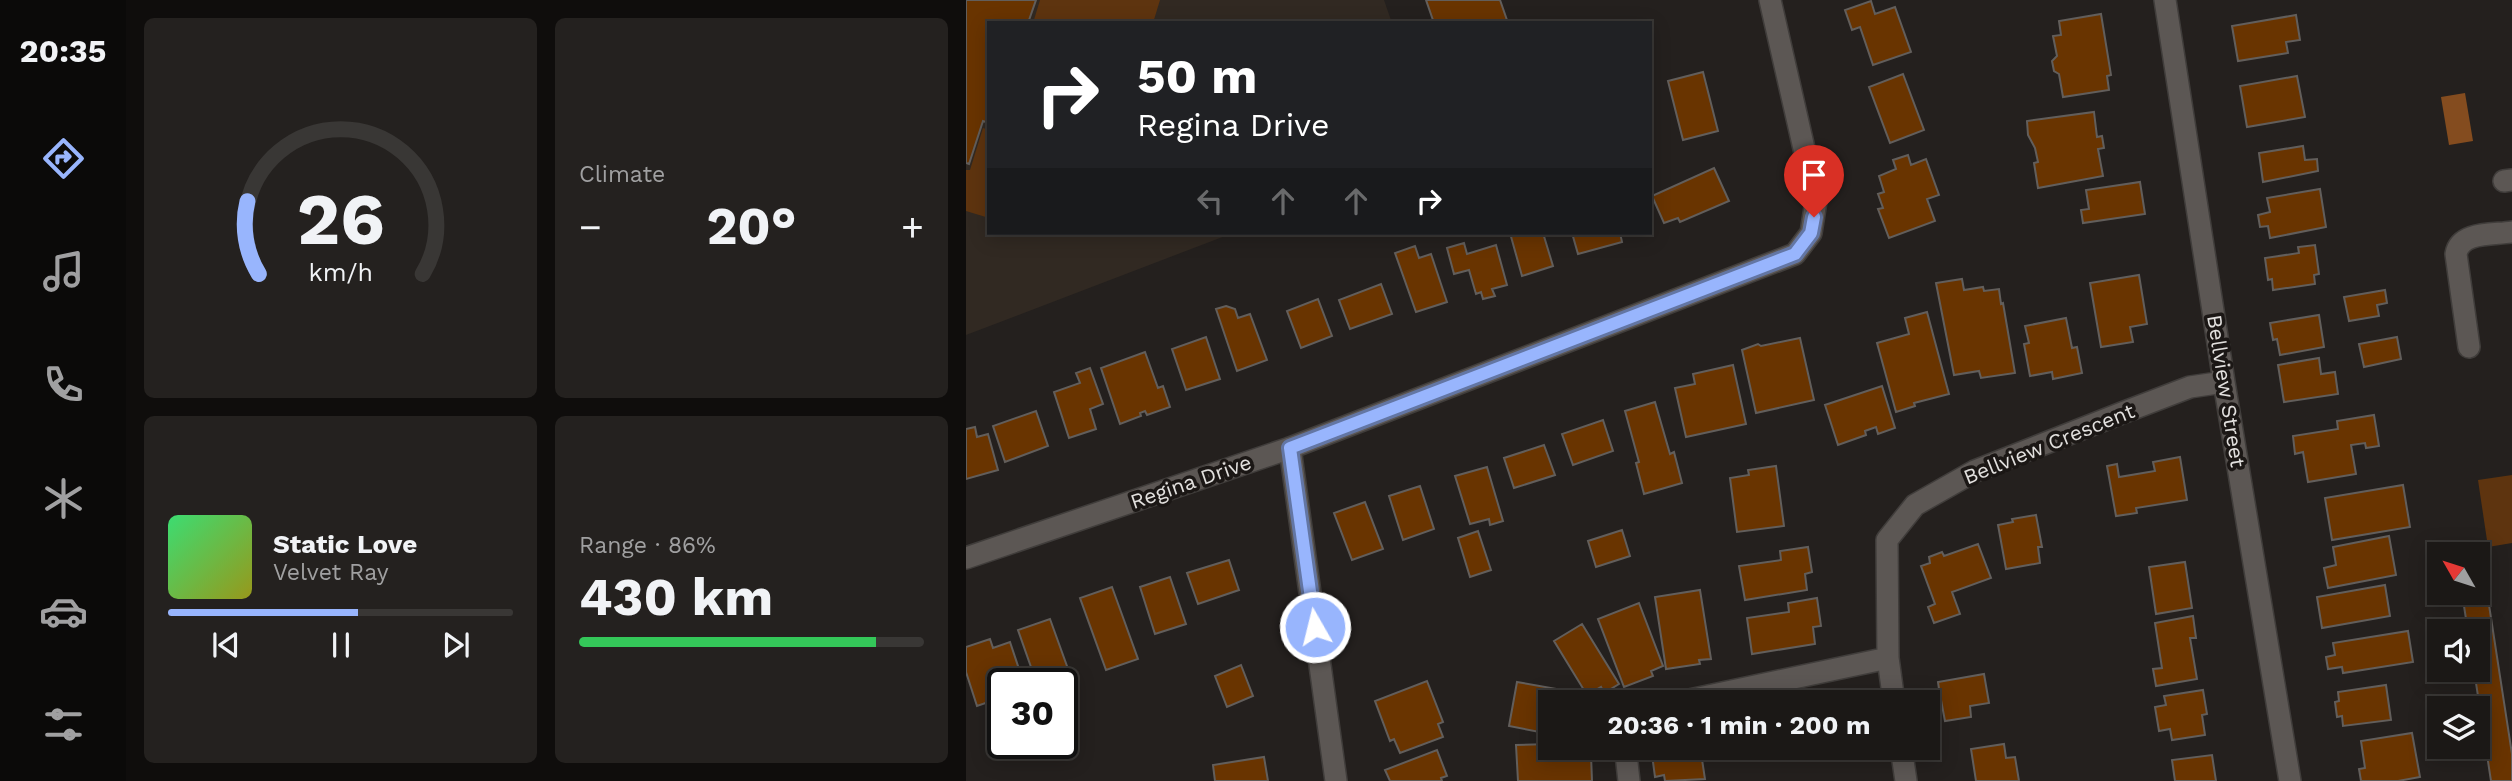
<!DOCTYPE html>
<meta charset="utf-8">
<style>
body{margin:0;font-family:"Work Sans",sans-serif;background:#24211f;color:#f1f3f6;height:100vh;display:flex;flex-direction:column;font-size:26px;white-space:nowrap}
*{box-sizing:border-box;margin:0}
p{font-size:23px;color:#a0a0a1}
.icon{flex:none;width:38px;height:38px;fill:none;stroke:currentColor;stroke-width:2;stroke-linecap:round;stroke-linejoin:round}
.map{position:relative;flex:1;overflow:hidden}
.details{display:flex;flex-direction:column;gap:18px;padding:18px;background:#0f0d0c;width:840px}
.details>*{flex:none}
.guide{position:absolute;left:21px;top:21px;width:665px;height:214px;border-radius:0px;box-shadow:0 4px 18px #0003,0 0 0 2px #393735;background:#202124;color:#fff;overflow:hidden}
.needle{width:46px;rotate:309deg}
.buttons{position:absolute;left:1461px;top:542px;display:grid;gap:14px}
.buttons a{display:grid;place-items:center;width:63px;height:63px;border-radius:0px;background:#1b1816;box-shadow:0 4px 18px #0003,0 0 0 2px #393735;font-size:35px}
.speed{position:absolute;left:21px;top:668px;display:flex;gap:14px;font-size:35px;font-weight:700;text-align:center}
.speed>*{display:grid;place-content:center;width:91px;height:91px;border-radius:50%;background:#1b1816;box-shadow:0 4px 18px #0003,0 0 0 2px #393735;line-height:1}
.speed .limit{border:4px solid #111;border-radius:10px;background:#fff;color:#111}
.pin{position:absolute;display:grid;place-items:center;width:60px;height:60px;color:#fff;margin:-72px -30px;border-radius:50% 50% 50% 0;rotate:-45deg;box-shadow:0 0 7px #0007}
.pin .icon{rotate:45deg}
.me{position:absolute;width:77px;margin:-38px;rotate:352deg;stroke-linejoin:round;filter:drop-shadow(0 0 5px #0008)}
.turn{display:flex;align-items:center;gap:24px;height:147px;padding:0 35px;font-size:32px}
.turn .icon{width:91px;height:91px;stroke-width:2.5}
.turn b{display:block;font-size:49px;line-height:60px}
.lanes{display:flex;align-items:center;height:66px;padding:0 35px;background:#0003;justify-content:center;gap:35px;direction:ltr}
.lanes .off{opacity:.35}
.big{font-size:52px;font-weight:700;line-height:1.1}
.details .widget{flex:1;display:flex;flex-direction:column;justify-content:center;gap:10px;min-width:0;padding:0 24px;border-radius:10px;background:#24211f}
.details .dial{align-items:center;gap:0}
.dial svg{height:182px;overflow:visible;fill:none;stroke:#393735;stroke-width:7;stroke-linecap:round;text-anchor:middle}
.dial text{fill:#f1f3f6;stroke:none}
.song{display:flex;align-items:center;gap:21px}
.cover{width:84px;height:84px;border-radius:10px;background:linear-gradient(135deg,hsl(140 70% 55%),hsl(60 70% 35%))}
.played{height:7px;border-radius:4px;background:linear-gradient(90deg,#98b5fd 55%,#393735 55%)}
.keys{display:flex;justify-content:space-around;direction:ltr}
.heat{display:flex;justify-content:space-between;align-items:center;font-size:38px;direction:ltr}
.charge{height:10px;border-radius:5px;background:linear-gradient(90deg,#34c759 86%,#393735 0)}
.details .tiles{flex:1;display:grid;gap:18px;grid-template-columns:repeat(2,1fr)}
.trip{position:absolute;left:572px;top:690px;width:402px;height:70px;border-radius:0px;background:#1b1816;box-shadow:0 4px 18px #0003,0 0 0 2px #393735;font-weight:700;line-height:70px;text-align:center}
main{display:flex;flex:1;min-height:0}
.menu{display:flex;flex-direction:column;width:126px;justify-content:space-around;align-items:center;background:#0b0a09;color:#a0a0a1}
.menu .icon{width:49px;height:49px}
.menu .on{color:#98b5fd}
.menu b{font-size:32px;color:#f1f3f6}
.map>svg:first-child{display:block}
.built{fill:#312922}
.green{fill:#5e340f}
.water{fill:#844c1f}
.building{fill:#693400;stroke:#625e5b;stroke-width:2}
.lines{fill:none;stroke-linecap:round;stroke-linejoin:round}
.minor-casing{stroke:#403d3b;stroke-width:24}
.minor{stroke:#5c5754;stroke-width:21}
.route-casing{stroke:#6376a4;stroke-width:18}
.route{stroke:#98b5fd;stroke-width:12}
.labels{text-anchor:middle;stroke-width:7;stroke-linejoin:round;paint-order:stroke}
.street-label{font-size:21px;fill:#e2e0de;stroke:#1b1715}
</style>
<main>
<nav class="menu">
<b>20:35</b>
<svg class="icon on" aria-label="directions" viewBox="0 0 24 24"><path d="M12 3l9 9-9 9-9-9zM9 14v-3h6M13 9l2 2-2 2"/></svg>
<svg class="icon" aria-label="music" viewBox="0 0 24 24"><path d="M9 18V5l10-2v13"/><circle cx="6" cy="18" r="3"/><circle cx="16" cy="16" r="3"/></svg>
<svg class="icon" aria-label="phone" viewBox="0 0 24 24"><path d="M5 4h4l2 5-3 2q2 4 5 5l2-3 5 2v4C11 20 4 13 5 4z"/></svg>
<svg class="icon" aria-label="climate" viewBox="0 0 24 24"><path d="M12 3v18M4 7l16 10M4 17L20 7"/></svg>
<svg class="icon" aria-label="car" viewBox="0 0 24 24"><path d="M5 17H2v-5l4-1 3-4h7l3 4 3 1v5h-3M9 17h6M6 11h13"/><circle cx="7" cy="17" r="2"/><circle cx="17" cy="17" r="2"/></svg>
<svg class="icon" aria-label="filters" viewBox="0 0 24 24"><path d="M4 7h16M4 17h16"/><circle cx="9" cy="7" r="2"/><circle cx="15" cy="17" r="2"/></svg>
</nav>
<section class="details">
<div class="tiles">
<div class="widget dial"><svg viewBox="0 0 100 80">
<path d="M14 69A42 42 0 1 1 86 69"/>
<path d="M14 69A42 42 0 0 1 9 37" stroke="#98b5fd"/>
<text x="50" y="56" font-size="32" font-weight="700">26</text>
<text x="50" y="72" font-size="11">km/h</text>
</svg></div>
<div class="widget"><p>Climate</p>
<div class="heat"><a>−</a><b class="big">20°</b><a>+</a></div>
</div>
<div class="widget">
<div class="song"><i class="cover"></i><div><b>Static Love</b><p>Velvet Ray</p></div></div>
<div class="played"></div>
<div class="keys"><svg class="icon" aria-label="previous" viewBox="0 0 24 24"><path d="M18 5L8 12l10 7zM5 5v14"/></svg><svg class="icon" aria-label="pause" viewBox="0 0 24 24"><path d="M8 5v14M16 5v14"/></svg><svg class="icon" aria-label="next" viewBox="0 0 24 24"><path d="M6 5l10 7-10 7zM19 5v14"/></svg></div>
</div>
<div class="widget"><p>Range · 86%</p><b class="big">430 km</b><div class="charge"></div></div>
</div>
</section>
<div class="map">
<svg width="1546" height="781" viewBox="0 0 1546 781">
<rect width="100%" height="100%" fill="#24201e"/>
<path class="built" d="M0,0H418L426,23H23V233H267L0,335Z"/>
<path class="green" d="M74,0H194L187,23H67Z
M17,128L23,130V218L0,211V170H4Z
M1546,475V543L1522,547L1512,480Z"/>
<path class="water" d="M1499,93L1507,141L1483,145L1475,97Z"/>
<path class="building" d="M0,0H70L62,23H23V123L17,121L3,164L0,163Z
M460,0H534L542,23H468Z
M905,1L909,14L929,7L945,52L907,65L894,27L886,30L879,10Z
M1135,14L1145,75L1141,76L1143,90L1097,97L1093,74L1088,71L1086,61L1091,56L1087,36L1095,35L1093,21Z
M1330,15L1334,40L1320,42L1322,53L1272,61L1266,26Z
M737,72L752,131L717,140L702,81Z
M937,74L958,130L924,143L903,87Z
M1331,76L1339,117L1281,127L1274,86Z
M1128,112L1131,137L1136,136L1138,148L1132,149L1137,176L1072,188L1068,163L1072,162L1069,148L1062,135L1061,121Z
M1337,146L1339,160L1351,159L1352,171L1297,182L1293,153Z
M942,155L945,165L960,159L973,195L961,199L969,221L923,238L912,209L917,208L912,194L918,192L913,176L930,169L927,160Z
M748,168L763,201L714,222L712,218L698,223L686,196Z
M1174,182L1179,214L1117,223L1115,210L1123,209L1120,190Z
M1354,189L1360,227L1304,238L1302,226L1294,227L1292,215L1304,212L1301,198Z
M544,233H577L587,266L556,276Z
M606,233H654L656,242L612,254Z
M498,243L501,254L530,245L541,285L526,289L529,296L517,299L515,292L510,294L503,270L488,274L481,248Z
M1349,245L1353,274L1348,275L1349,284L1307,290L1306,279L1302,280L1299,258L1333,253L1332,247Z
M449,246L453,258L465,254L481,302L450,312L429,253Z
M1173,275L1181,324L1164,327L1167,342L1135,347L1124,283Z
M996,279L998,290L1017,287L1018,291L1033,289L1035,304L1037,303L1049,373L1015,378L1013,371L988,375L970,283Z
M415,284L426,314L384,329L373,300Z
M1419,290L1421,303L1411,305L1413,316L1383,321L1378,297Z
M352,299L366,336L335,348L321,311Z
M260,306L269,309L272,318L284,314L301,360L271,371L250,309Z
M961,312L983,394L948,403L949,406L930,412L911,343L943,334L939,318Z
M1353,315L1358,347L1314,355L1311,339L1307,340L1304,323Z
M1100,318L1106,348L1111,347L1116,373L1087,379L1086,372L1064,376L1058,344L1063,343L1059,326Z
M240,337L254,379L220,390L206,349Z
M1431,337L1435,359L1398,367L1393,344Z
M834,338L848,400L790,413L776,350L792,344L795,346Z
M179,352L192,388L197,386L204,407L181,415L179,411L174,413L175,416L154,424L135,368Z
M1353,358L1355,374L1369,372L1372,394L1318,402L1312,365Z
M767,365L780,424L720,437L709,388L729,384L727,374Z
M124,368L137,404L124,409L130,429L103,438L88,392L114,383L110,373Z
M916,386L929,428L912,434L910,427L899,431L900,435L872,445L859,405Z
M689,402L704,454L708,452L716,483L678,494L670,463L673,462L659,411Z
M70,411L82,446L39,462L27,426Z
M1408,415L1413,446L1400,448L1399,443L1385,445L1390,474L1342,482L1337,452L1329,454L1327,436L1372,429L1371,421Z
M637,420L647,451L607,465L596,434Z
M9,427L11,437L22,434L32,470L0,479V429Z
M578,445L589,475L548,488L538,458Z
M1214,457L1221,500L1170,508L1171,513L1150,516L1141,466L1151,464L1153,477L1189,471L1187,462Z
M810,466L818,526L771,532L764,478L783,475L782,470Z
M521,467L537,521L524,525L523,519L504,524L489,476Z
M1437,485L1444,527L1366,540L1359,498Z
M454,486L468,529L437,540L423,496Z
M399,502L417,549L386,560L368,513Z
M1070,515L1076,547H1072L1074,563L1040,569L1032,525L1047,522L1046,519Z
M656,530L664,556L630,567L622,541Z
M512,531L525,570L504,577L492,538Z
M1423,536L1430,575L1362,588L1358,568L1370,565L1367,547Z
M1012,544L1025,578L986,592L994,614L968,623L962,607L969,604L955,566L964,563L963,557L976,552L978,556Z
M842,547L846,572L839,574L841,590L779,600L773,566L815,560L814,551Z
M263,560L273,590L232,604L221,573Z
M1219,562L1226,608L1190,614L1183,567Z
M204,577L220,624L189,634L174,587Z
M1519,579L1546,754V781H1525L1508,670H1512V632H1502L1496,593H1512V580Z
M1419,585L1424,616L1356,628L1351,597Z
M146,587L172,659L140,670L114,598Z
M734,590L745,659L733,660L734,664L700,669L689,597Z
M851,598L855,626L847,627L849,644L786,654L781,618L823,612L822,603Z
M673,603L697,666L685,671L687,676L658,687L632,619Z
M1227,616L1230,638H1224L1231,679L1190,686L1187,669L1196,668L1189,623Z
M84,619L106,680L95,684H87L85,680L71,684L52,630Z
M616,624L653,684L638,693L635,687L621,695L588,641Z
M1442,631L1447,662L1377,673L1376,667L1362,669L1360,657L1369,655L1367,643Z
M24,639L27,648L44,642L54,672L38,678L40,684H37V697L11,706L0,672V647Z
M275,665L287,696L261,707L249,676Z
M1018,674L1023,703L1004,706L1005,717L979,721L975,700L969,701L967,690L973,689L972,682Z
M461,681L477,722L472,724L477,737L434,753L428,739L424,741L409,701Z
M551,682L619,694L618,702H584V734L543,726Z
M1420,685L1425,720L1377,726L1376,716L1371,717L1369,702L1373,701L1372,692Z
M864,690L866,702H837L836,695Z
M1237,690L1241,714L1236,715L1239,735L1206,740L1204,729L1193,731L1189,707L1200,705L1198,696Z
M1446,733L1454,777L1432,781H1395L1393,769L1399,768L1395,741Z
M584,744V747H620L621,755H625L626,781H552L550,745Z
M1038,744L1040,758L1049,757L1053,781H1010L1005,749Z
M685,747H730L731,754L735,753L739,779L699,781L698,775L689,777Z
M471,750L481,776L475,778L476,781H424L419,770Z
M1246,755L1250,781H1209L1206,760Z
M298,757L302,781H249L247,765Z"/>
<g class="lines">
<g class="minor-casing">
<path id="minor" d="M1199,0L1258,382L1324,781
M1538,181L1546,180
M1503,347L1490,254C1494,231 1527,235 1546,232
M324,448L370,781
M0,558L324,448L829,254L845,233L850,201L804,0
M714,702L922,658
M928,702L922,658L921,540L949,505L1009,471L1156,413L1224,387L1258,382
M662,747L660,754L663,781
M935,747L940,781"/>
</g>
<use href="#minor" class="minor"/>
</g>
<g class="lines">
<g class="route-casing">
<path id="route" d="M349,627L324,448L829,254L845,233L848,217"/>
</g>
<use href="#route" class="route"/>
</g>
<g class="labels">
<g class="street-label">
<text transform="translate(1260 391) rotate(81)" y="7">Bellview Street</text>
<text transform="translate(1083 444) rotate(-22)" y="7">Bellview Crescent</text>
<text transform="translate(225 482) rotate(-19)" y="7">Regina Drive</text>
</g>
</g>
</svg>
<div class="buttons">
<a><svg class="needle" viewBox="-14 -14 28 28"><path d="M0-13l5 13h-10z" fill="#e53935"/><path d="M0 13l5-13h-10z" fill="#a0a0a1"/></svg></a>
<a><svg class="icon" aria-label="sound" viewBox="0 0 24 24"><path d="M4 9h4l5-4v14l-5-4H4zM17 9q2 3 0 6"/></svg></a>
<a><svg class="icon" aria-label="layers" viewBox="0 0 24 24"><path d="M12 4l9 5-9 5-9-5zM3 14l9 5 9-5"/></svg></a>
</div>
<div class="speed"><div class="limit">30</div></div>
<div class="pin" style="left:848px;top:217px;background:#d93025"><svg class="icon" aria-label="arrive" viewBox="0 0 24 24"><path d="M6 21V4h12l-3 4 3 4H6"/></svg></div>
<svg class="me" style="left:349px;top:627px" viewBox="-20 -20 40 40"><circle r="17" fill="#98b5fd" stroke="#fff" stroke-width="3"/><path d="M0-11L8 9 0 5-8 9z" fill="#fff"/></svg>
<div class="trip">20:36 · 1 min · 200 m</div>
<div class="guide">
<div class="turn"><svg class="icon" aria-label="right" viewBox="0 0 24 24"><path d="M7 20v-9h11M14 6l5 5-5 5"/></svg><div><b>50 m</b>Regina Drive</div></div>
<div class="lanes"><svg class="icon off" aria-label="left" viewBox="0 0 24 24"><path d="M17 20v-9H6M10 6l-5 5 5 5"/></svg><svg class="icon off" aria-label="ahead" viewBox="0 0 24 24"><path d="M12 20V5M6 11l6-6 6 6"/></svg><svg class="icon off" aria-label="ahead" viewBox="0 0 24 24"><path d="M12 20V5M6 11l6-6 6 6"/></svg><svg class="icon" aria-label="right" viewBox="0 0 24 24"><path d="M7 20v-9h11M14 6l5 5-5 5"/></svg></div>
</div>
</div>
</main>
